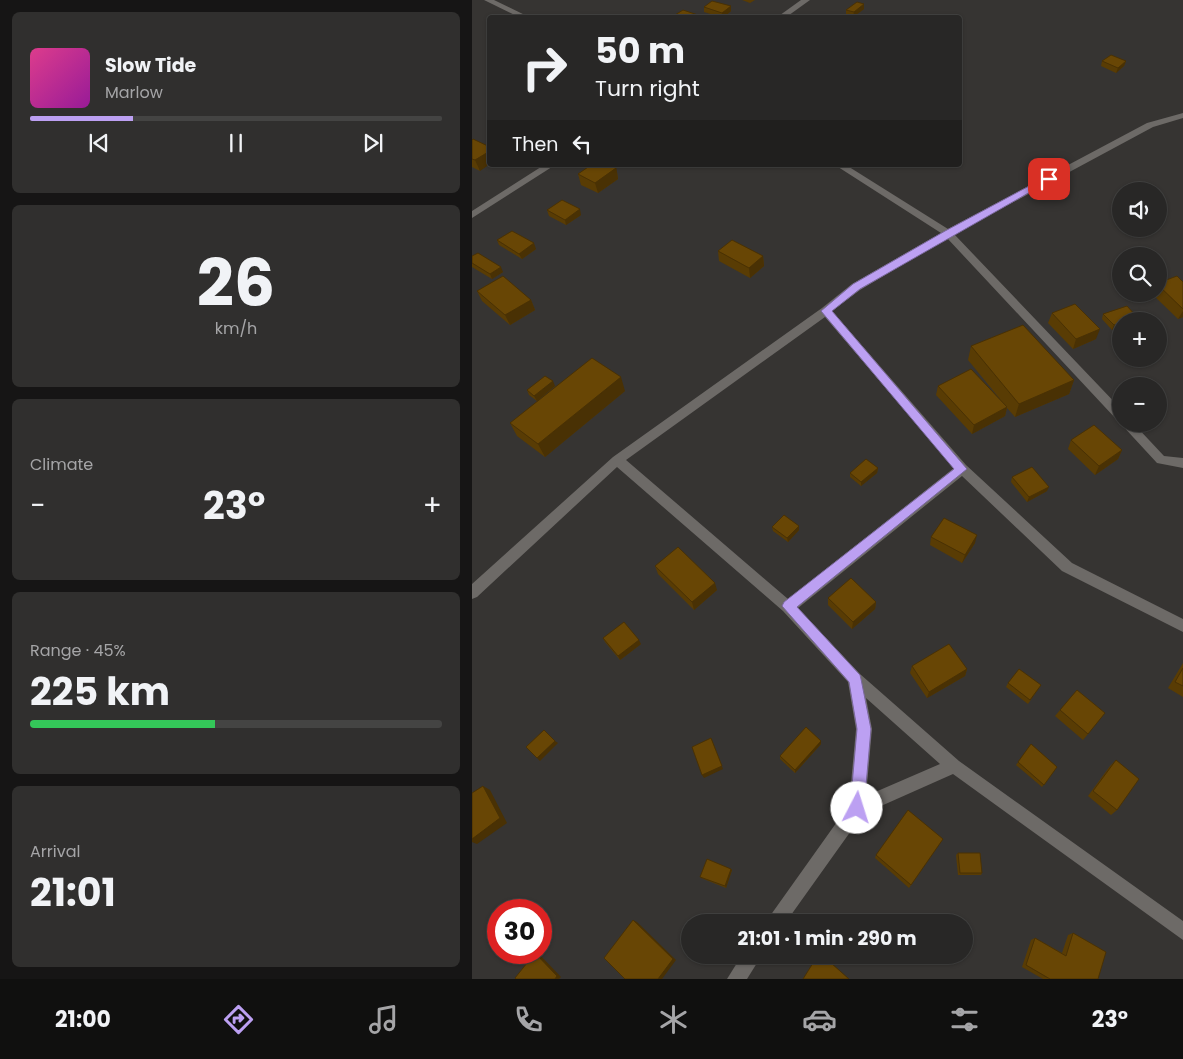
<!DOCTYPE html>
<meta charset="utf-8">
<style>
body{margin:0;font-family:Poppins,sans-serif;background:#302f2e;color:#f1f3f6;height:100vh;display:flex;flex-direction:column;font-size:19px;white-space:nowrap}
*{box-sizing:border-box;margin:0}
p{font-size:16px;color:#a5a5a7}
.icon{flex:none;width:28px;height:28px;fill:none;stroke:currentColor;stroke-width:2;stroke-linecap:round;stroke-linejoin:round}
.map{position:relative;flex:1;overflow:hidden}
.drawer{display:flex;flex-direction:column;gap:12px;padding:12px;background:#161515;width:472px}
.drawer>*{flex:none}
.hud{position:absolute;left:15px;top:15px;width:475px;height:152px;border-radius:5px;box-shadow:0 1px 4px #0004,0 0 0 1px #444443;background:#282726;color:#f1f3f6;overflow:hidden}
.tools{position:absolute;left:640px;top:182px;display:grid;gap:10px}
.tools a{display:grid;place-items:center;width:55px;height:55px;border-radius:50%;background:#282726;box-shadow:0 1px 4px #0004,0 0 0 1px #444443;font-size:25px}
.speed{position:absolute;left:15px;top:899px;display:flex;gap:10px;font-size:25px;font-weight:700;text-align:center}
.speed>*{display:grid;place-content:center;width:65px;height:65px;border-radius:50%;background:#282726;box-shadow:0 1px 4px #0004,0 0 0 1px #444443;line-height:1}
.speed .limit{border:8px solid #d22;background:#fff;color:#111}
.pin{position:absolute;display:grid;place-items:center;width:42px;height:42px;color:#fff;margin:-21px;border-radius:10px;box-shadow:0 2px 8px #0006}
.me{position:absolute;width:55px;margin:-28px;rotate:5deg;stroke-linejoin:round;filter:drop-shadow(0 0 4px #0008)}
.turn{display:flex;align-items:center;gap:18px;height:105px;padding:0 25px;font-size:22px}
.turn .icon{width:65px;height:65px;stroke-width:2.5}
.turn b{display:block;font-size:35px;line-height:42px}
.then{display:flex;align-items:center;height:48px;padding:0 25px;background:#0003;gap:10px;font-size:19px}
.big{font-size:38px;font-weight:700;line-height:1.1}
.drawer .tile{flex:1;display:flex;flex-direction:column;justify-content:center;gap:8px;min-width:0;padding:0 18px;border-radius:8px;background:#302f2e}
.drawer .dial{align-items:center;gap:0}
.dial b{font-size:65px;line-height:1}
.song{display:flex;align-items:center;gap:15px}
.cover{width:60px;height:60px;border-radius:8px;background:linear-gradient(135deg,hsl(330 70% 55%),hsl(300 70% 35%))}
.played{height:5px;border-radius:2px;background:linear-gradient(90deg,#bca0f2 25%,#444443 25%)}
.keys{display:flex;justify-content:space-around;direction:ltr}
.heat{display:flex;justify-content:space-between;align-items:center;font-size:28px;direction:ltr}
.charge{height:8px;border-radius:4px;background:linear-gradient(90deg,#34c759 45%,#444443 0)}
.trip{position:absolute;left:209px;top:914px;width:292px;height:50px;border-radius:25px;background:#282726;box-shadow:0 1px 4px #0004,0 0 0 1px #444443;font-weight:700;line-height:50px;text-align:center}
.menu{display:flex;height:80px;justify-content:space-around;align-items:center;background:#10100f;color:#a5a5a7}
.menu .icon{width:35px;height:35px}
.menu .current{color:#bca0f2}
.menu b{font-size:22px;color:#f1f3f6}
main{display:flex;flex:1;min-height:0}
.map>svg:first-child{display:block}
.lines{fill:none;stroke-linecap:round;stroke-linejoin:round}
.minor{fill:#6d6a67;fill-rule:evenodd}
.wall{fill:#593c04}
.shaded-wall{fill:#493104}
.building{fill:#684605;stroke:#493104}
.route{fill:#bca0f2;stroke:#7a689d}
</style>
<main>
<section class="drawer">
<div class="tile">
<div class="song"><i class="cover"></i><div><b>Slow Tide</b><p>Marlow</p></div></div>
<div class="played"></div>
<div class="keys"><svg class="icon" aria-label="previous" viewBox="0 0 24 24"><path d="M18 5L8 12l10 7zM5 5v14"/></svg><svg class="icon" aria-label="pause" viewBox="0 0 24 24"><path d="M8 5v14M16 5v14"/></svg><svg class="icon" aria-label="next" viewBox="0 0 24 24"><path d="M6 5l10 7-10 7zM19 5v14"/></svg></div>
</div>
<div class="tile dial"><b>26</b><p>km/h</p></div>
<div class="tile"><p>Climate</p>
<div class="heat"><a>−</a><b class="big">23°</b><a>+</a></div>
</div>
<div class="tile"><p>Range · 45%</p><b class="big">225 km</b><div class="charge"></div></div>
<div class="tile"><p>Arrival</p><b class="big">21:01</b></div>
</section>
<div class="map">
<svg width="711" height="979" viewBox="0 0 711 979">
<rect width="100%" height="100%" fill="#363432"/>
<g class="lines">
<path class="minor" d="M12,0H22L59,18H49Z
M329,0H338L313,18H304Z
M711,113V118L681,127L482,234L649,409V421L645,420L475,238L388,290L360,311L494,465L600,563L711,619V632L590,571L490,476L326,608L388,674L487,761L711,921V940L481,774L391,814L314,922H296L298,916L377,805L384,729L376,682L311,611L145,467L5,597L0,599V584L141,457L350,308L380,284L469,233L363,165H374L476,229L675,123ZM353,317L482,468L316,599L154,460ZM394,698L468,764L394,796L400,729Z
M72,165H83L0,218V211Z
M649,424H662L692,456L711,458V468L685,463Z
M270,955H290L275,979H255Z"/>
</g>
<path class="wall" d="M270,0H283L278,3Z
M259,6V11L251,18L232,12V7Z
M392,9L381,17L374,15V10Z
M630,61H654L652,66L644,73L629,66Z
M0,140L8,171L0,167Z
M145,173L146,179L126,193L109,185L106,174L146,173Z
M75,210L109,215L94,225L77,216Z
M25,240L64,249L50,259L27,245Z
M246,251L291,256L292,266L278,278L247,261Z
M0,256L31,272L20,279L0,267Z
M711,282V317L706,319L680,294H686V283Z
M5,291L59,300L63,310L38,325L10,301Z
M655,306L640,330L630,319L631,314Z
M580,313L624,339L601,349L576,323Z
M499,346L602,380L597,394L543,417L535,408L533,416L500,434L464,395L466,386L528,399L496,360Z
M83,386L65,401L57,395L55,390Z
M153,391L73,457L45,436L38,423Z
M599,440L650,450L646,459L623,475L596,449Z
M406,468L405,473L389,486L378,477V473Z
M540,477L575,491L555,502L539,482Z
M327,526V530L316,542L301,531L300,527Z
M459,537L503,543L490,563L458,545Z
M183,566L245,590L222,610L186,574Z
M356,598L404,602L403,609L380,629L356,605Z
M131,638L169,644L148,660L133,642Z
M711,663V697L696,688Z
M440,666L495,669L493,676L455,698L438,673Z
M536,683L569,685L556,704L534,687Z
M588,710L616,734L611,740L583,716Z
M349,741V744L323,773L308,759V756Z
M559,744L585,767L570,787L544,765Z
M644,760L645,810L639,815L616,796L638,766Z
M471,839L437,888L403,858L404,855Z
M486,853L510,873L509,875H486L484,855Z
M259,869L260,870L254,888L229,878L228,877Z
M601,933L626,979H571L550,967L559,940L563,938L590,953L596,935Z"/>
<path class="shaded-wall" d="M392,4V9L381,17L382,12Z
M259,6V11L251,18L250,13Z
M654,61L652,66L644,73L646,68Z
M18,151V164L8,171L3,160Z
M140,165H144L146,179L126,193L123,183Z
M108,209L109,215L94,225L93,220Z
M62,243L64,249L50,259L47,254Z
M291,256L292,266L278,278L277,268Z
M29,267L31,272L20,279L18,274Z
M59,300L63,310L38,325L33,315Z
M711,311V317L706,319Z
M665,317L663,321H653Z
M649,323V327L640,330L642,325Z
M628,329L624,339L601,349L604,339Z
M149,377L153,391L73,457L66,444Z
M602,380L597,394L543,417L547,404Z
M81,381L83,386L65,401L62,396Z
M535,407L533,416L500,434L502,425Z
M650,450L646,459L623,475L627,466Z
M406,468L405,473L389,486V482Z
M577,487L575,491L555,502L557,497Z
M327,526V530L316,542L315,538Z
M505,535L503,543L490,563L493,555Z
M243,583L245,590L222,610L220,602Z
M404,602L403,609L380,629L381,622Z
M167,640L169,644L148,660L146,656Z
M495,669L493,676L455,698L457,692Z
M239,738L251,769L232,778L230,775Z
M83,741L86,743L68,761L65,758Z
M349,741V744L323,773V770Z
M11,786L18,790L35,823L5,844L0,842V839Z
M259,869L260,870L254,888L253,886Z
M161,920L165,922L204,960L190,979H186Z
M63,953H66L89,977L87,979H83Z"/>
<path class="building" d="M240,1L259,6L250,13L232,7Z
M385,2L392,4L382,12L374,10Z
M211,10L232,17L198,18Z
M639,55L654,61L646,68L630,61Z
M1,139L18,147V151L3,160L0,159V140Z
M119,165H140L139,166L144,168L123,183L106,174Z
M90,200L108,209L93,220L75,210Z
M40,231L62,243L47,254L25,240Z
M260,240L291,256L277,268L246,251Z
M6,253L29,267L18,274L0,263V256Z
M31,276L59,300L33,315L5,291Z
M705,276L711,282V309L686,285V283Z
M603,304L628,329L604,339L580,313Z
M655,306L665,317L653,321H649V323L642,325L631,314Z
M551,325L602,380L547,404L499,346Z
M120,358L149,377L66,444L38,423Z
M499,369L535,407L502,425L466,386Z
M73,376L81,381L62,396L55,390Z
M622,425L650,450L627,466L599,440Z
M394,459L406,468L389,482L378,473Z
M560,467L577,487L557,497L540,477Z
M312,515L327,526L315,538L300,527Z
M472,518L505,535L493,555L459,537Z
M206,547L243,583L220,602L183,566Z
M379,578L404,602L381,622L356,598Z
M152,622L167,640L146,656L131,638Z
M477,644L495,669L457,692L440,666Z
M711,668V686L703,682Z
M547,669L569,685L558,700L536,683Z
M605,690L633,713L616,734L588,710Z
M334,727L349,741L323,770L308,756Z
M72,730L83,741L65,758L54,747Z
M239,738L250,766L230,775L220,747Z
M559,744L585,767L572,785L546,762Z
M644,760L667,779L645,810L621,791Z
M11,786L28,818L0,839V793Z
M436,810L471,839L439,885L404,855Z
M486,853H508L510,873H488Z
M235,859L259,869L253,886L228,877Z
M161,920L201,959L186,979H153L132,958Z
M601,933L634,952L626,979H578L554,965L563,938L594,956Z
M63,953L85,976L83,979H44L43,978Z
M346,955H350L377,979H331Z"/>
<path class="route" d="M574,177L581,179L388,289L360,311L495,469L325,607L388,675L389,679L399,729L392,808L390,813L385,815L380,813L378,808L385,729L377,682L310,606L312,602L482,469L349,311L381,284L473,231Z"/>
</svg>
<div class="tools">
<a><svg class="icon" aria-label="sound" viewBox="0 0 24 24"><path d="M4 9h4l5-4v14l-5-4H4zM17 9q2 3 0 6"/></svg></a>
<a><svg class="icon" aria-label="search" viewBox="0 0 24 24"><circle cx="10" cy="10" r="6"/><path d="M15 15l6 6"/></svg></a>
<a>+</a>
<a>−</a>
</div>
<div class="speed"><div class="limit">30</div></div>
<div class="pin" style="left:577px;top:179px;background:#d93025"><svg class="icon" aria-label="arrive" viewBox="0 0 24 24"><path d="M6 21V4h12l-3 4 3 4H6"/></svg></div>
<svg class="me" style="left:385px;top:808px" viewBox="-20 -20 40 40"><circle r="19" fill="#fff"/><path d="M0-13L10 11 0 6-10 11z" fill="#bca0f2"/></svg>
<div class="trip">21:01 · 1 min · 290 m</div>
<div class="hud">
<div class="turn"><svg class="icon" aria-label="right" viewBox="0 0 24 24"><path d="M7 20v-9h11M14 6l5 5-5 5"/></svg><div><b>50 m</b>Turn right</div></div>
<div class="then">Then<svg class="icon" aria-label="left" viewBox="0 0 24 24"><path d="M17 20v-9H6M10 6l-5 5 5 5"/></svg></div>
</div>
</div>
</main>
<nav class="menu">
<b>21:00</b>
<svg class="icon current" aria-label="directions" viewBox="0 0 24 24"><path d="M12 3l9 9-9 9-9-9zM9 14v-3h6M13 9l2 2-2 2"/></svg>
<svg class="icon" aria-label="music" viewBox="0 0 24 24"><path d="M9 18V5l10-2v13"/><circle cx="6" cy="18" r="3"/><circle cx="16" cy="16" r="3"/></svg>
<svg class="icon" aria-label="phone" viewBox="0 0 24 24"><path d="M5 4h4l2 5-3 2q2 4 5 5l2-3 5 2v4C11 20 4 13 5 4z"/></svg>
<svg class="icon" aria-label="climate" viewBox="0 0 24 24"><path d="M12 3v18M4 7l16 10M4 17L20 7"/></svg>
<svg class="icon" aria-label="car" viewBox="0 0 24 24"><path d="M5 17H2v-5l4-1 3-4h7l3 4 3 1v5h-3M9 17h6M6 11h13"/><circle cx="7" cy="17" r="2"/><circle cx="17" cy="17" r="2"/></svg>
<svg class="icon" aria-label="filters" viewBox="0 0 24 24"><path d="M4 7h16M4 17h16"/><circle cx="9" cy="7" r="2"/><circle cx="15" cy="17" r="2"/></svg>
<b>23°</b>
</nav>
